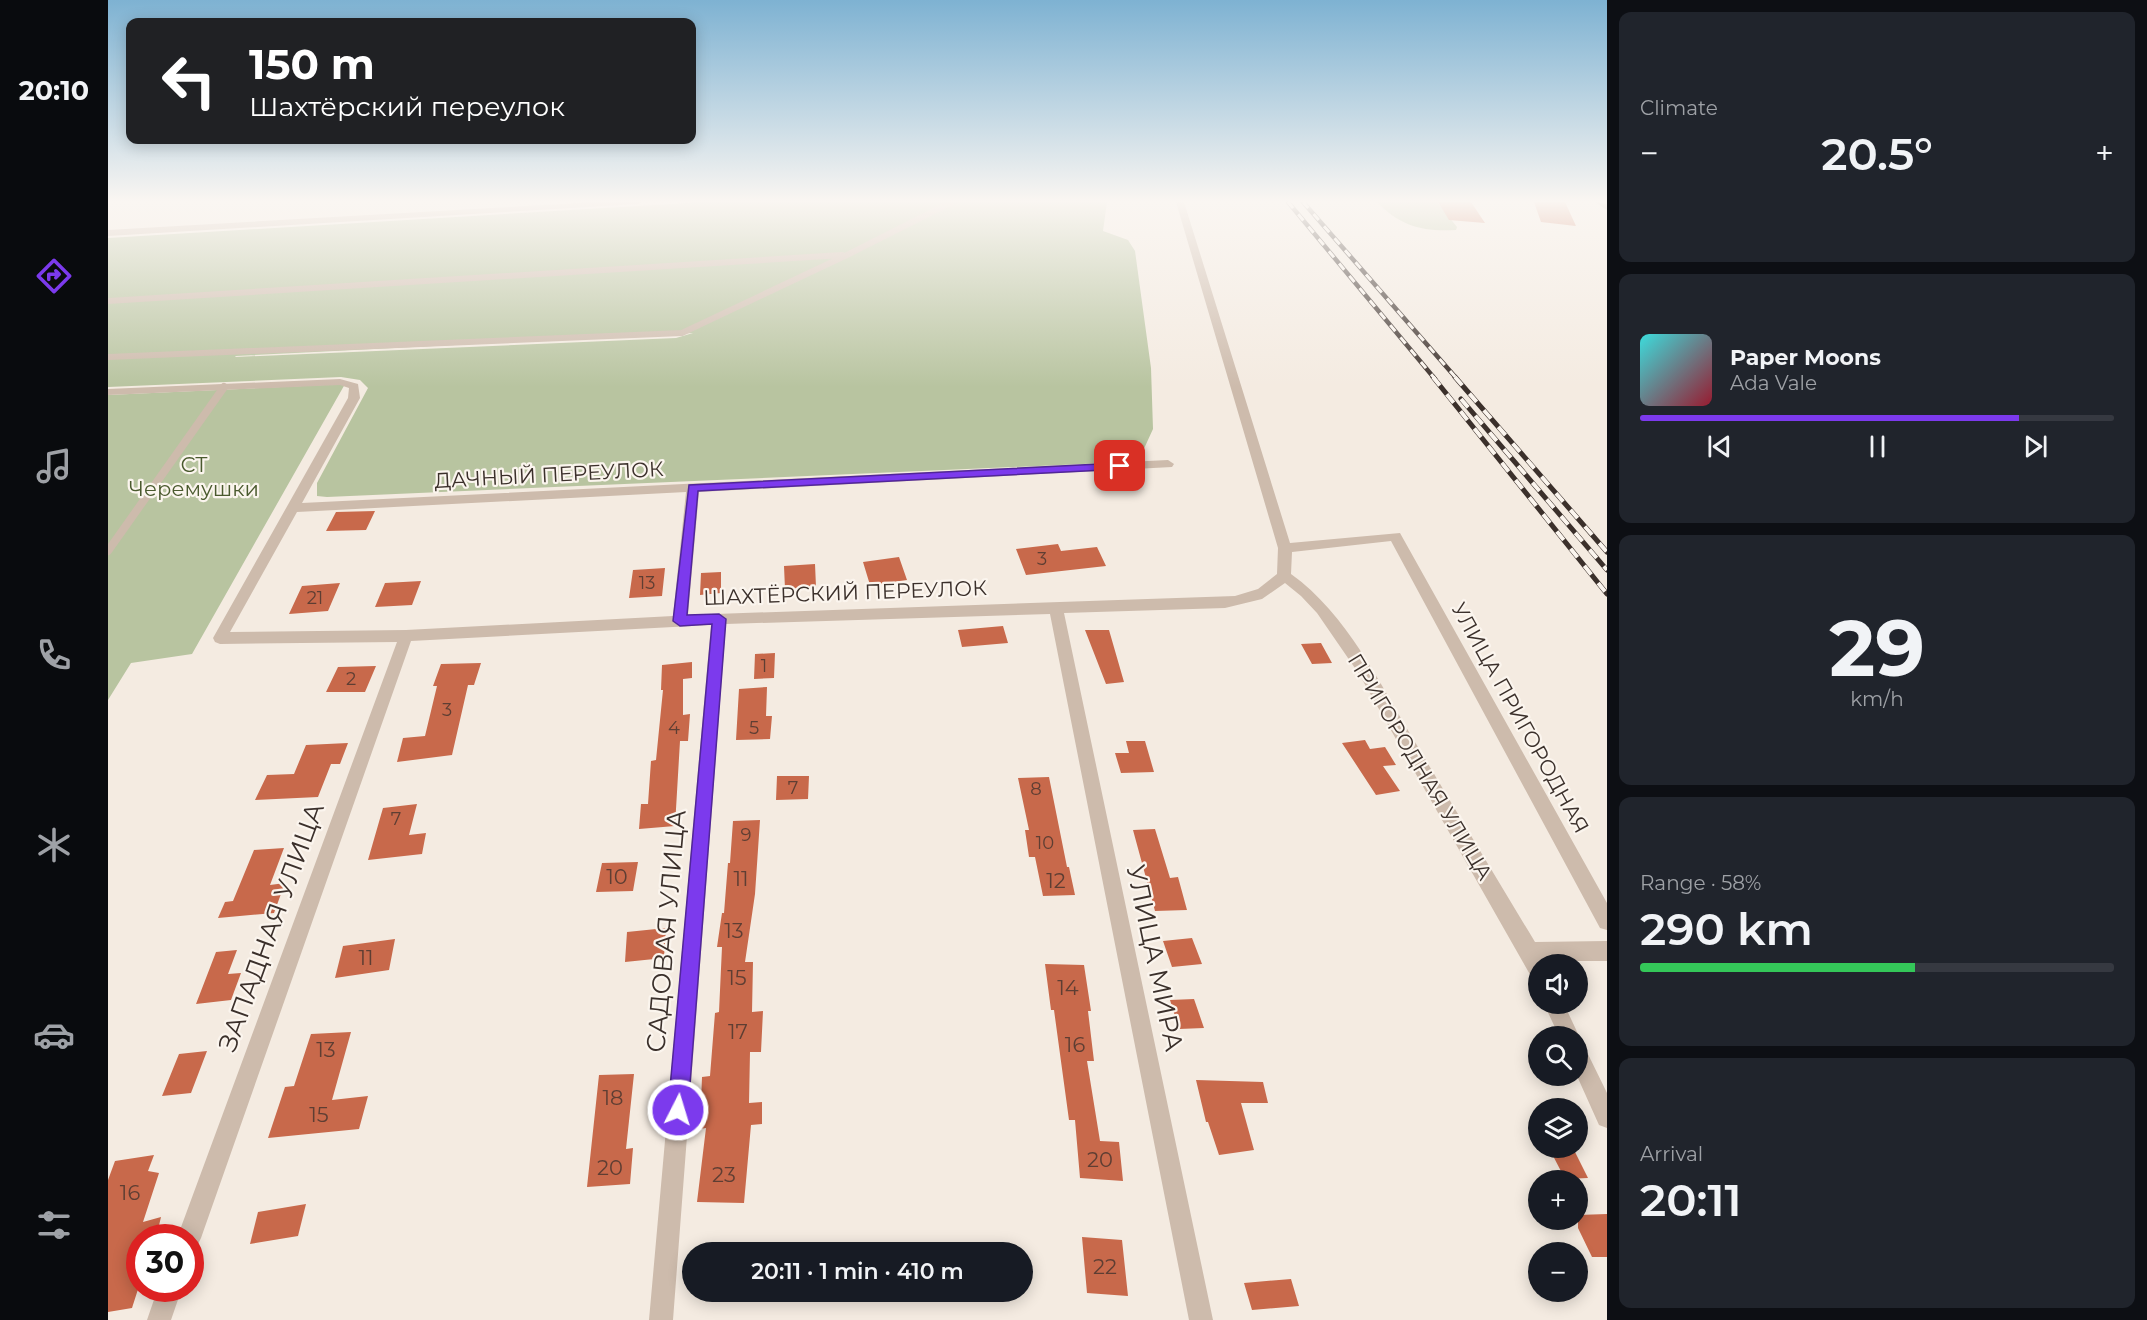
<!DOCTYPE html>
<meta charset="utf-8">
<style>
body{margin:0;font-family:Montserrat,sans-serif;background:#20242c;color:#f1f3f6;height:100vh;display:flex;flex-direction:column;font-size:22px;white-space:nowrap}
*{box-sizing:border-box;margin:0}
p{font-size:20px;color:#9ea1a6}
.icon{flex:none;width:33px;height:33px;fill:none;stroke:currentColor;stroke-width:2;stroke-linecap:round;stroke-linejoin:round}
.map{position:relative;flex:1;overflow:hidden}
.sheet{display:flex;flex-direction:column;gap:12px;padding:12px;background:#0d0f14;width:540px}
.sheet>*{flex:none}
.banner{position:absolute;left:18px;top:18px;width:570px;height:126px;border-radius:12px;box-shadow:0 3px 15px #0003;background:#202124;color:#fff;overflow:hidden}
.buttons{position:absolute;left:1420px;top:954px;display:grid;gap:12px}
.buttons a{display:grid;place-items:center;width:60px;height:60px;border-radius:50%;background:#171b24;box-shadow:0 3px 15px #0003;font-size:30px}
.speed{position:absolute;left:18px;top:1224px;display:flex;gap:12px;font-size:30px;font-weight:700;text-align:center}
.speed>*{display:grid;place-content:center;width:78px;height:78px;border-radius:50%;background:#171b24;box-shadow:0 3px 15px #0003;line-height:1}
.speed .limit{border:9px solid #d22;background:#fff;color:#111}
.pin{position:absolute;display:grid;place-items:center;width:51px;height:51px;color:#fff;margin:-26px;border-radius:12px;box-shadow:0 3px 9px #0006}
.me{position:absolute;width:66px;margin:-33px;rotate:5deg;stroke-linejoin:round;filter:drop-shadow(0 0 4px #0008)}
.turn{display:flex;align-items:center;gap:21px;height:126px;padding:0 24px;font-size:27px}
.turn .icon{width:78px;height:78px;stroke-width:2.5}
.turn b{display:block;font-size:42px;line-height:51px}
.big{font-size:45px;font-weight:600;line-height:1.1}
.sheet .widget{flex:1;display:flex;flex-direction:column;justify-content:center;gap:9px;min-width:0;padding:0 21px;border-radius:12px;background:#20242c}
.sheet .dial{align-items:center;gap:0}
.dial b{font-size:78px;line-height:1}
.song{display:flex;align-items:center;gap:18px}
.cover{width:72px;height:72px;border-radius:9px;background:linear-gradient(135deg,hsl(180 70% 55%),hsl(350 70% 35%))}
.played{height:6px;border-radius:3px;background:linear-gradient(90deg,#7c3aed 80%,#363941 80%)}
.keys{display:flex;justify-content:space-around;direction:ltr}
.heat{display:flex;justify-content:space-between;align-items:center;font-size:33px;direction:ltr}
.charge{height:9px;border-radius:4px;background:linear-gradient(90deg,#34c759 58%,#363941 0)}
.trip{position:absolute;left:574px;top:1242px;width:351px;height:60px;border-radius:30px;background:#171b24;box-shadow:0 3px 15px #0003;font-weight:600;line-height:60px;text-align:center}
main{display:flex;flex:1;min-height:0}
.dock{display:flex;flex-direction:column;width:108px;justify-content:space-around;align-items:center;background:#090b0e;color:#9ea1a6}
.dock .icon{width:42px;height:42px}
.dock .on{color:#7c3aed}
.dock b{font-size:27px;color:#f1f3f6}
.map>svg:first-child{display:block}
.green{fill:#b8c4a0;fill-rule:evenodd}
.building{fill:#c8694b}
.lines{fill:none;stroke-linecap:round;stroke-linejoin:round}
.lane-far1{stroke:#cdbbac;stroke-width:6}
.lane{stroke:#cdbbac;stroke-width:8}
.street{fill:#cdbbac;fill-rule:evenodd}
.secondary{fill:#a18a7d;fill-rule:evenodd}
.rail-far1-casing{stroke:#3b302b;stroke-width:4.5}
.rail-casing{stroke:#3b302b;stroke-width:5}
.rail-far1{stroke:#fbf5ee;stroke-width:3;stroke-dasharray:8;stroke-linecap:butt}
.rail{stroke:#fbf5ee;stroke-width:4;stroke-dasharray:11;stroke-linecap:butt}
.route{fill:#7c3aed;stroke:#51269a;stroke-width:1.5}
.labels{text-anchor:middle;stroke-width:4.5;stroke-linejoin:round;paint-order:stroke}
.number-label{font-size:18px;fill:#5e3e33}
.park-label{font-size:21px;fill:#4a5a2e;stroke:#fbf5ee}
.street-label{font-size:21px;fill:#3b302b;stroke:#fbf5ee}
.near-number-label{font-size:21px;fill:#5e3e33}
.near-street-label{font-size:26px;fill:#3b302b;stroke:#fbf5ee}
</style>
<main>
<nav class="dock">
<b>20:10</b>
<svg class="icon on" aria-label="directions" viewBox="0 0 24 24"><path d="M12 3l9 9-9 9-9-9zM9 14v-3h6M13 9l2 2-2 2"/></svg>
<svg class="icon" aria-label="music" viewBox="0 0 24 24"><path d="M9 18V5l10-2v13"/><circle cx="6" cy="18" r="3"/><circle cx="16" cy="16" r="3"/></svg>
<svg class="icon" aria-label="phone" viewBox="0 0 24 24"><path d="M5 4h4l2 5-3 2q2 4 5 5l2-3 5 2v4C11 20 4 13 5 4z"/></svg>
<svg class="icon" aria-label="climate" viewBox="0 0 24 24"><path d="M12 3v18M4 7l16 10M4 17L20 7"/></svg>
<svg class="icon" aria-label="car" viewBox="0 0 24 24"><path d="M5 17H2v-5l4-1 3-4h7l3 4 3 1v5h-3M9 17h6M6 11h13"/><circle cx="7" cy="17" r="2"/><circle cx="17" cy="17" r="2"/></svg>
<svg class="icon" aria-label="filters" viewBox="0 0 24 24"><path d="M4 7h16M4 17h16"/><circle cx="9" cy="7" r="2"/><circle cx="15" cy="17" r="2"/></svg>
</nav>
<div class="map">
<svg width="1499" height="1320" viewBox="0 0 1499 1320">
<rect width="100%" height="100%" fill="#f4ebe1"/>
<path class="green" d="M596,202H999L995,231L1020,240L1027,251L1043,368L1045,429L1034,453L1028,460L1020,462L219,497L209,496V483L260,388L252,380L233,377L0,387V238ZM585,333L568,338L127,357L128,356Z
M1269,202H1329L1349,227L1348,230C1315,232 1292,226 1269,202Z
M237,384L84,654L23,663L0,700V395Z"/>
<path class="building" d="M1330,202H1363L1377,223L1341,220Z
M1426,202H1457L1468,226L1433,222Z
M267,511L258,530L218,531L228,512Z
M950,544L953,551L989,547L998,566L918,575L908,549Z
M791,557L799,580L762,585L755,562Z
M707,564L708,587L677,589L676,566Z
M557,568L554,596L521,598L525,570Z
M613,572V593L592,595L593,573Z
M313,581L304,605L267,607L277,583Z
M232,583L220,611L181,614L194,586Z
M895,626L900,643L854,647L850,630Z
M977,630H1001L1016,682L998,684Z
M1213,643L1224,663L1204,664L1193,644Z
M667,653L666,678L646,679L647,654Z
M584,662V678L575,679V715L582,714L580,741H572L567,826L531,829L533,804H540L543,761L548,760L555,690H553L554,665Z
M373,663L366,685H360L344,755L289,762L295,738L317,736L329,686H325L333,664Z
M268,666L257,692H218L230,667Z
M659,687L658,716H664L662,739L628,740L631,689Z
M1257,740L1262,749L1277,747L1288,765L1275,766L1292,791L1268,795L1234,743Z
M1018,741H1037L1046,772L1013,773L1007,753H1021Z
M240,743L232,764H223L210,797L147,800L159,775L186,774L198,745Z
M669,776H701L700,799L668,800Z
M941,777L959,867H961L967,895L935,896L927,857H921L917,830H921L910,778Z
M309,804L301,835L318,833L314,854L260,860L275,808Z
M652,820L647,894L637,962H645L644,1012L655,1011L653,1052H642L641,1103L654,1102V1124L643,1125L636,1203L589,1202L598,1128L592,1129L594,1077L602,1076L607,1013L611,1012L614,947H609L614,913H616L620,863H622L625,821Z
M1047,829L1062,878L1070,877L1079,910L1047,911L1025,830Z
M176,848L162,885L177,883L166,913L110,918L117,902L125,901L146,850Z
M530,862L525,891L488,892L494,863Z
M558,928L556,958L517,962L519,932Z
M1084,938L1094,964L1064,967L1055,941Z
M287,939L281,970L227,978L235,946Z
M129,950L120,974L133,973L123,1000L88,1004L108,952Z
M937,964L976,965L983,1011H980L986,1061H979L992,1141L1011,1142L1015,1181L972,1178L967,1120H961L946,1010H943Z
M1086,999L1096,1028L1071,1029L1062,1000Z
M243,1032L224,1100L260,1096L251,1129L160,1138L177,1087L186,1086L203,1034Z
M99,1051L83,1093L54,1096L71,1054Z
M526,1074L518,1149L525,1148L522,1184L479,1187L491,1075Z
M1088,1080L1155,1082L1160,1103H1133L1146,1150L1111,1155L1100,1122H1098Z
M1441,1148H1465L1480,1178L1457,1179Z
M46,1155L40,1171L51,1173L35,1222L53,1217L48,1238H32V1283L24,1308L0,1312V1180L7,1161Z
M198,1204L190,1236L142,1244L150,1212Z
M1499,1214V1257H1484L1470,1228V1215Z
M974,1237L1014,1240L1020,1296L979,1293Z
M1183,1279L1191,1306L1144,1310L1136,1283Z"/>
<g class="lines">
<path class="lane-far1" d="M0,301L734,255
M0,357L574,333L741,254L844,202"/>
<path class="lane" d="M0,551L116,387"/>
<path class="street" d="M488,202H534L530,204L0,236V230Z
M1068,202H1076L1182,543L1292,533L1499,903V930L1492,928L1283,541L1184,552L1183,574C1239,614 1272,684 1307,742C1347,809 1387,876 1427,942L1499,941V961H1437L1438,964H1431V981L1424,978L1251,674L1209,613L1193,596L1177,583L1154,599L1117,608L956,613L1105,1320H1081L942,614L618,624L565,1320H541L603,625L303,641L93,1238L89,1246L82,1249V1238H69L289,642L112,644L107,642L105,638L240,398L241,388L232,385L0,395V389L232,379L250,384L252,398L194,503L1060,460L1066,464L1064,467L591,492L580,615L1127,596L1150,589L1169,574L1170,548ZM578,492L565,616L298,630L122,632L189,512Z
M1436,1004H1456L1471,1036L1470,1039V1036H1451Z
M1470,1045L1477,1048L1499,1093V1128L1491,1125L1469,1076Z
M50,1288H74L63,1320H39Z"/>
<path class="secondary" d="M1487,202L1499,204V210Z"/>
<g class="rail-far1-casing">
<path id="rail-far1" d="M1180,202L1327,379
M1195,202L1349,379"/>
</g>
<g class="rail-casing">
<path id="rail" d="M1325,377L1499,594
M1347,377L1499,552
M1353,399L1499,570"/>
</g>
<use href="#rail-far1" class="rail-far1"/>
<use href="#rail" class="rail"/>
</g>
<linearGradient id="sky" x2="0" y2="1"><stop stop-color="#7eb2d2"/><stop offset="0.52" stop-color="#faf6f2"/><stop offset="1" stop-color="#faf6f2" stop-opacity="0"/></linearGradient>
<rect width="1499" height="387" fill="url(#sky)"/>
<path class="route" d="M1012,463L1016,464V469L590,491L579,615L611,614L618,619L580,1110L577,1117L570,1119L563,1117L560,1110L604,624L572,626L565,621L581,485Z"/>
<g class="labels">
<g class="number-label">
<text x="934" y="565">3</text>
<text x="539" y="589">13</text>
<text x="207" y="604">21</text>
<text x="656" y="672">1</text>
<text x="243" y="685">2</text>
<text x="339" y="716">3</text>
<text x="566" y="734">4</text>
<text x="646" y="734">5</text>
<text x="685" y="794">7</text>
<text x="928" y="795">8</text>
<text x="288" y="825">7</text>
<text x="638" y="841">9</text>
<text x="937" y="849">10</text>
</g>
<g class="park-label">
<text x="86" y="472">СТ<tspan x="86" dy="24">Черемушки</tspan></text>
</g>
<g class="street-label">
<text transform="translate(441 475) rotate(-3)" y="7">ДАЧНЫЙ ПЕРЕУЛОК</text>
<text transform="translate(737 593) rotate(-2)" y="7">ШАХТЁРСКИЙ ПЕРЕУЛОК</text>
<text transform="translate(1412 718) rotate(61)" y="7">УЛИЦА ПРИГОРОДНАЯ</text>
<text transform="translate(1312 767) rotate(59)" y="7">ПРИГОРОДНАЯ УЛИЦА</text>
</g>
<g class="near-number-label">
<text x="509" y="884">10</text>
<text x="633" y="886">11</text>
<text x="948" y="888">12</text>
<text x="626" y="938">13</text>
<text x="258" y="965">11</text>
<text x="629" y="985">15</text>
<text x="960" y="995">14</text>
<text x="630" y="1039">17</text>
<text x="967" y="1052">16</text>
<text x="218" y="1057">13</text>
<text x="505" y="1105">18</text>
<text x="211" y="1122">15</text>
<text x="992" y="1167">20</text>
<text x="502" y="1175">20</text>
<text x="616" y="1182">23</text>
<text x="22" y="1200">16</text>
<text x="997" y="1274">22</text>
</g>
<g class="near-street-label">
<text transform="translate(163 927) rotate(-70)" y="9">ЗАПАДНАЯ УЛИЦА</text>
<text transform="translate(558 931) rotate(-85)" y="9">САДОВАЯ УЛИЦА</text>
<text transform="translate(1047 958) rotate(78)" y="9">УЛИЦА МИРА</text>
</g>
</g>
</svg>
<div class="buttons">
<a><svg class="icon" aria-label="sound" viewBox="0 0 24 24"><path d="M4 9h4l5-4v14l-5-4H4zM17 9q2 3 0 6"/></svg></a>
<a><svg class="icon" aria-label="search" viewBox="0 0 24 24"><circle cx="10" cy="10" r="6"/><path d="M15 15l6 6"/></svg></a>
<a><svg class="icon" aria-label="layers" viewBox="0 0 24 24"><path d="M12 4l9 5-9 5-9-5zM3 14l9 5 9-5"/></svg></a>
<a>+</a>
<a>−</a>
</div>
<div class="speed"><div class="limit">30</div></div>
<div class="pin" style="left:1012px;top:466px;background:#d93025"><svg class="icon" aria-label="arrive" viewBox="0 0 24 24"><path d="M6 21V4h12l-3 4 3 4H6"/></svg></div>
<svg class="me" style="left:570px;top:1110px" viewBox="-20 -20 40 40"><circle r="17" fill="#7c3aed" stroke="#fff" stroke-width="3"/><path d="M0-11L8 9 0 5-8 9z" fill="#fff"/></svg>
<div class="trip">20:11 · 1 min · 410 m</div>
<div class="banner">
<div class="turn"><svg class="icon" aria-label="left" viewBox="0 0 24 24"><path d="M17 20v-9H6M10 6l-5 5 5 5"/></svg><div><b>150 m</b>Шахтёрский переулок</div></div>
</div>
</div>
<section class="sheet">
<div class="widget"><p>Climate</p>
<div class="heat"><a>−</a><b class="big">20.5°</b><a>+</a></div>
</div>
<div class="widget">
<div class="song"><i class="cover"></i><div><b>Paper Moons</b><p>Ada Vale</p></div></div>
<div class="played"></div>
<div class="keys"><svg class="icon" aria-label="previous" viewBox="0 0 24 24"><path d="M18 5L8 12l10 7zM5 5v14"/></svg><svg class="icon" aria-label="pause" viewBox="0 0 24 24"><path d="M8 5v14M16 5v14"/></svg><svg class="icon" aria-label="next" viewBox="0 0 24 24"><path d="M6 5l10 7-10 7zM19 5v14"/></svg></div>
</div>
<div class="widget dial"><b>29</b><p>km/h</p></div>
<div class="widget"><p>Range · 58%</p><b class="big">290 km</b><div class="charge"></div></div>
<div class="widget"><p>Arrival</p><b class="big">20:11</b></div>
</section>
</main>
